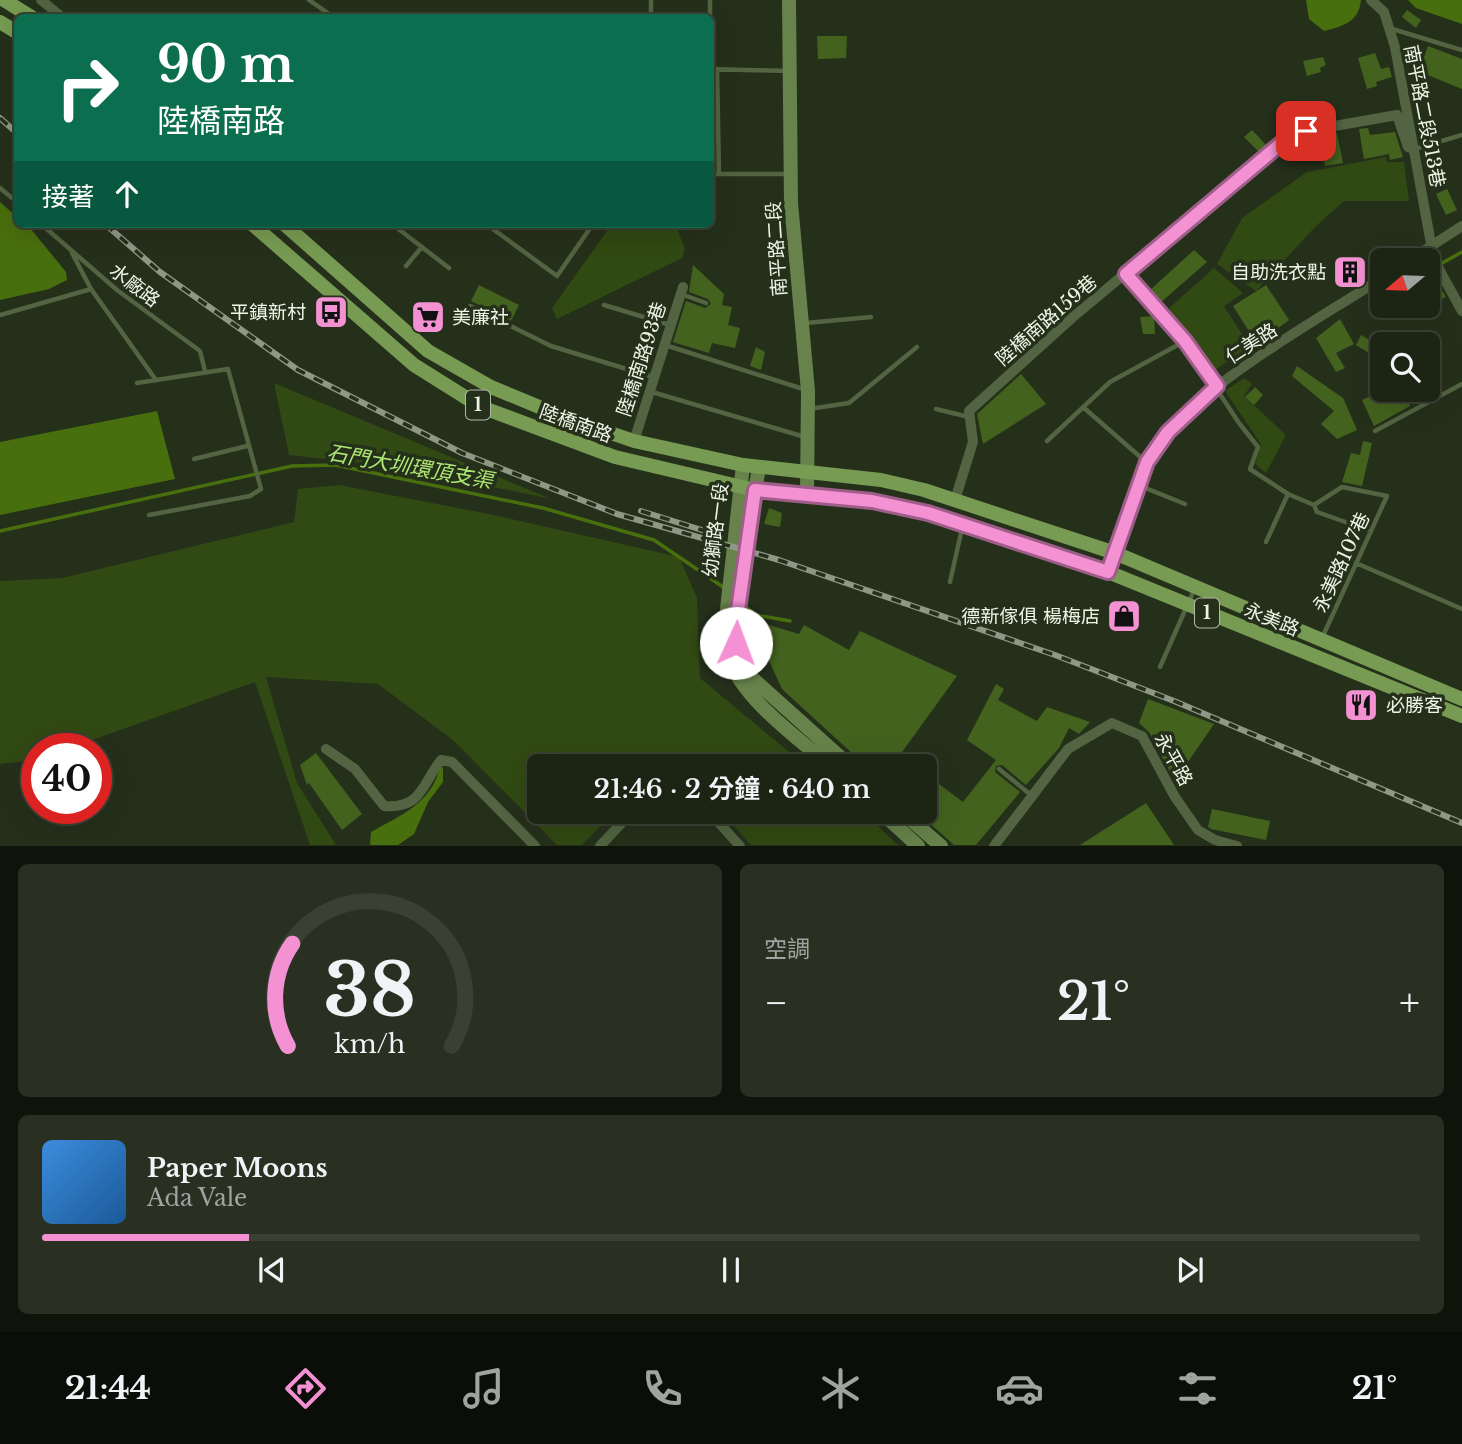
<!DOCTYPE html>
<html lang="zh-TW">
<meta charset="utf-8">
<style>
body{margin:0;font-family:"Libre Baskerville","Noto Sans TC",serif;background:#293022;color:#f1f3f6;height:100vh;display:flex;flex-direction:column;font-size:26px;white-space:nowrap}
*{box-sizing:border-box;margin:0}
p{font-size:23px;color:#a0a4a0}
.icon{flex:none;width:38px;height:38px;fill:none;stroke:currentColor;stroke-width:2;stroke-linecap:round;stroke-linejoin:round}
.map{position:relative;height:846px;overflow:hidden}
.drawer{display:flex;flex-direction:column;gap:18px;padding:18px;background:#0f140b;flex:1}
.drawer>*{flex:none}
.banner{position:absolute;left:14px;top:14px;width:700px;height:214px;border-radius:10px;box-shadow:0 7px 28px #0002,0 0 0 2px #3a4134;background:#0b6e4f;color:#fff;overflow:hidden}
.needle{width:46px;rotate:251deg}
.fabs{position:absolute;left:1370px;top:248px;display:grid;gap:14px}
.fabs a{display:grid;place-items:center;width:70px;height:70px;border-radius:10px;background:#1c2414;box-shadow:0 7px 28px #0002,0 0 0 2px #3a4134;font-size:35px}
.speed{position:absolute;left:21px;top:733px;display:flex;gap:14px;font-size:35px;font-weight:700;text-align:center}
.speed>*{display:grid;place-content:center;width:91px;height:91px;border-radius:50%;background:#1c2414;box-shadow:0 7px 28px #0002,0 0 0 2px #3a4134;line-height:1}
.speed .limit{border:10px solid #d22;background:#fff;color:#111}
.pin{position:absolute;display:grid;place-items:center;width:60px;height:60px;color:#fff;margin:-30px;border-radius:14px;box-shadow:0 4px 10px #0006}
.me{position:absolute;width:77px;margin:-38px;rotate:2deg;stroke-linejoin:round;filter:drop-shadow(0 0 5px #0008)}
.turn{display:flex;align-items:center;gap:24px;height:147px;padding:0 28px;font-size:32px}
.turn .icon{width:91px;height:91px;stroke-width:2.5}
.turn b{display:block;font-size:49px;line-height:60px}
.then{display:flex;align-items:center;height:66px;padding:0 28px;background:#0003;gap:14px;font-size:26px}
.big{font-size:52px;font-weight:600;line-height:1.1}
.drawer .card{flex:1;display:flex;flex-direction:column;justify-content:center;gap:10px;min-width:0;padding:0 24px;border-radius:10px;background:#293022}
.drawer .dial{align-items:center;gap:0}
.dial svg{height:182px;overflow:visible;fill:none;stroke:#3a4134;stroke-width:7;stroke-linecap:round;text-anchor:middle}
.dial text{fill:#f1f3f6;stroke:none}
.song{display:flex;align-items:center;gap:21px}
.cover{width:84px;height:84px;border-radius:10px;background:linear-gradient(135deg,hsl(210 70% 55%),hsl(210 70% 35%))}
.played{height:7px;border-radius:4px;background:linear-gradient(90deg,#f491d3 15%,#3a4134 15%)}
.keys{display:flex;justify-content:space-around;direction:ltr}
.heat{display:flex;justify-content:space-between;align-items:center;font-size:38px;direction:ltr}
.drawer .tiles{flex:1;display:grid;gap:18px;grid-template-columns:1fr 1fr}
.card:last-child{grid-column:span 2}
.trip{position:absolute;left:527px;top:754px;width:410px;height:70px;border-radius:10px;background:#1c2414;box-shadow:0 7px 28px #0002,0 0 0 2px #3a4134;font-weight:600;line-height:70px;text-align:center}
.tab-bar{display:flex;height:112px;justify-content:space-around;align-items:center;background:#0b0e08;color:#a0a4a0}
.tab-bar .icon{width:49px;height:49px}
.tab-bar .current{color:#f491d3}
.tab-bar b{font-size:32px;color:#f1f3f6}
.map>svg:first-child{display:block}
.green{fill:#314913}
.water{fill:#486f0d}
.lines{fill:none;stroke-linecap:round;stroke-linejoin:round}
.stream{stroke:#486f0d;stroke-width:3.5}
.building{fill:#43621e}
.lane{stroke:#526441;stroke-width:4.5}
.street{stroke:#526441;stroke-width:10}
.secondary{stroke:#67834b;stroke-width:14}
.primary{stroke:#779b52;stroke-width:14}
.rail-casing{stroke:#8e9887;stroke-width:6}
.rail{stroke:#25301b;stroke-width:3.5;stroke-dasharray:10;stroke-linecap:butt}
.route-casing{stroke:#9f5e89;stroke-width:18}
.route{stroke:#f491d3;stroke-width:12}
.labels{text-anchor:middle;stroke-width:7;stroke-linejoin:round;paint-order:stroke}
.shield{fill:#25301b;stroke:#b1baaa;stroke-width:2}
.shield-label{font-size:18px;font-weight:bold;fill:#edf5e7}
.street-label{font-size:19px;fill:#edf5e7;stroke:#25301b}
.poi-label{font-size:19px;fill:#edf5e7;stroke:#25301b;text-anchor:end}
.water-label{font-size:21px;font-style:italic;fill:#afe773;stroke:#25301b}
</style>
<div class="map">
<svg width="1462" height="846" viewBox="0 0 1462 846">
<rect width="100%" height="100%" fill="#25301b"/>
<path class="green" d="M1386,157L1387,162H1404L1409,201H1344L1315,227L1256,291L1217,264L1242,218L1307,172Z
M612,224H675L685,248L682,258L557,319L552,308Z
M1214,268L1243,293L1224,306L1250,347L1213,371L1166,311Z
M1244,378L1252,384L1244,396L1286,435L1266,473L1255,464L1261,444L1225,391Z
M274,383L551,499L396,467L289,455Z
M339,485L494,515L679,557L697,598L700,678L806,766H682L671,754L659,766H539V812H615L582,845H557L453,740L378,684L266,677L297,783L336,845H310L255,682L67,749H37V760L0,764V581L62,578L294,522L298,489Z
M721,812H863L898,845H751Z"/>
<path class="water" d="M1306,0H1361C1359,22 1343,26 1324,31L1309,19Z
M1408,0H1462V24L1416,8Z
M0,202L17,217L18,224H25L30,228L66,272L67,280L49,289L0,300Z
M157,411L175,479L0,515V442Z
M440,767L443,768V782L428,802L414,834L398,845H370L371,832C401,815 431,804 440,767Z"/>
<g class="lines">
<path class="stream" d="M1428,271L1462,252
M1376,301L1382,297
M0,531L292,466L335,465L543,508L654,540L726,589
M742,604L756,615L790,621"/>
</g>
<path class="building" d="M1407,10L1421,20L1416,28L1402,17Z
M817,36H847L846,58L818,59Z
M1428,46L1462,59V89L1418,71Z
M1375,53L1381,69L1389,67L1392,77L1376,82L1377,86L1367,89L1358,58Z
M1323,57L1326,65L1320,68L1321,72L1307,76L1303,61Z
M1368,128L1370,135L1395,132L1403,157L1390,160L1389,154L1364,159L1359,129Z
M1252,130L1267,146L1259,152L1244,137Z
M1337,133L1343,163L1325,166L1324,160L1316,161L1312,140Z
M1447,189L1457,210L1446,215L1436,194Z
M1194,250L1207,262L1160,303L1149,291Z
M693,265L724,294L722,305L732,307L728,325L740,328L735,348L712,343L709,353L673,342L686,301L705,308L711,304L708,299L689,292Z
M1437,282L1446,297L1428,305V287Z
M479,285L519,305L511,321L471,301Z
M1266,285L1289,320L1257,344L1233,306Z
M1154,316L1155,334H1143L1140,317Z
M1340,319L1354,344L1336,353L1345,368L1336,372L1316,338Z
M1361,335L1382,347L1372,355L1356,345Z
M756,347L765,352L761,370L750,366Z
M1297,366L1343,398L1357,430L1337,439L1321,424L1334,411L1292,376Z
M1021,374L1046,404L983,444L977,414Z
M1255,387L1263,395L1254,405L1245,397Z
M1383,390H1409L1413,397L1407,399L1410,406L1374,426L1362,400Z
M1363,441L1372,443L1362,486L1342,482L1351,453L1360,455Z
M769,508L782,513L780,527L764,524Z
M769,625L799,634L804,625L849,650L860,631L957,676L900,755L916,766H866L782,689L761,643Z
M996,684L1004,689L998,700L1037,721L1047,707L1090,722L1079,734L1069,728L1059,748L1026,785L1002,765L996,766L995,772L1020,792L976,845H954L917,812H924V773L963,802L996,760L967,740Z
M1148,699L1214,724L1175,781L1149,732L1139,723Z
M316,753L362,814L342,830L309,783L307,785L300,765Z
M1146,803L1174,845H1080Z
M1212,809L1270,821L1266,840L1211,829L1208,827Z"/>
<g class="lines">
<path class="lane" d="M309,0L335,18
M651,0V18
M710,0V18
M1389,28L1462,50
M710,69L788,71
M717,69L719,174
M1415,149L1462,135
M710,174H787
M0,188L18,203
M41,224L117,290L200,351L205,371
M392,224L449,268
M486,224L557,276L593,224
M72,253L91,289L156,380
M406,266L421,248
M1126,274L1185,341L1239,423L1258,447L1250,469L1288,494L1314,505L1342,487L1387,496L1322,638
M681,294L706,303
M604,305L670,325
M470,306L551,346L653,377
M0,315L91,289
M806,323L871,317
M665,345L803,389
M137,383L228,369L261,489L250,496L149,515
M652,392L805,437
M1083,407L1146,462
M809,409L849,403L917,347
M936,409L969,417
M1375,431L1462,384
M1047,441L1110,382L1185,341
M194,459L247,446
M1138,485L1185,504
M1314,505L1317,512L1371,531
M1266,542L1288,494
M1356,563L1462,609
M950,582L963,524
M1160,667L1194,590
M999,769L1031,795"/>
<path class="street" d="M41,0L63,18
M1371,0L1384,12L1395,47L1434,260L1462,311
M1408,261L1462,226
M634,441L683,287
M955,500L973,442L969,411L1073,317L1284,141L1306,131L1397,115L1408,147L1414,149
M1108,572C1120,536 1129,494 1148,461C1188,389 1312,324 1382,278
M326,749L355,769L384,806C422,809 422,784 441,760L452,762L535,846
M709,812L740,846
M600,846L632,812
M994,846L1068,749L1112,723L1142,736L1175,797L1198,830L1215,840L1237,846"/>
<path class="secondary" d="M789,0L791,203L808,391L807,495
M743,465L723,645C739,698 790,731 830,766
M759,467C751,519 732,591 736,642C737,655 744,665 751,677L850,766
M881,812L918,846
M902,812L941,846"/>
<path class="primary" d="M4,0L33,18
M0,22L18,33
M252,224L414,365L481,407L615,457L755,490L872,501L963,523L1108,572L1462,716
M284,224L428,351L491,387L561,416L634,441L743,465L881,480L924,490L1115,553L1462,699"/>
<g class="rail-casing">
<path id="rail" d="M0,118L18,134
M105,224L160,272L298,370L462,453L617,514L779,560L1055,655L1174,701L1462,823
M641,511L705,531"/>
</g>
<use href="#rail" class="rail"/>
</g>
<g class="lines">
<g class="route-casing">
<path id="route" d="M736,643L737,617L755,490L872,501L928,513L1108,572L1147,462L1168,432L1217,386L1185,341L1126,274L1284,141L1306,131"/>
</g>
<use href="#route" class="route"/>
</g>
<defs>
<g id="building-square" transform="scale(1.75)"><rect x="-9" y="-9" width="18" height="18" rx="4" fill="#f491d3" stroke="#25301b"/><path d="M-4-6H4V6H1V3H-1V6H-4ZM-2.5-4.3h1.7v1.8h-1.7ZM.8-4.3h1.7v1.8H.8ZM-2.5-1h1.7V.8h-1.7ZM.8-1h1.7V.8H.8Z" fill="#111"/></g>
<g id="bus-square" transform="scale(1.75)"><rect x="-9" y="-9" width="18" height="18" rx="4" fill="#f491d3" stroke="#25301b"/><path d="M-5-6H5V4H4V6H2V4H-2V6H-4V4H-5ZM-3.5-4V0h7V-4ZM-3.5 1.2v1.5H-2V1.2ZM2 1.2v1.5H3.5V1.2Z" fill="#111"/></g>
<g id="supermarket-square" transform="scale(1.75)"><rect x="-9" y="-9" width="18" height="18" rx="4" fill="#f491d3" stroke="#25301b"/><path d="M-6-5.5h2.5l.6 2H6L4.5 2H-2.5L-4.4-4H-6ZM-1.5 3.2a1.3 1.3 0 1 0 .1 0ZM3 3.2a1.3 1.3 0 1 0 .1 0Z" fill="#111"/></g>
<g id="shop-square" transform="scale(1.75)"><rect x="-9" y="-9" width="18" height="18" rx="4" fill="#f491d3" stroke="#25301b"/><path d="M-5-2.5h2.3a2.7 3.5 0 0 1 5.4 0H5L5.5 6h-11ZM-1.5-2.5h3a1.5 2.3 0 0 0-3 0Z" fill="#111"/></g>
<g id="restaurant-square" transform="scale(1.75)"><rect x="-9" y="-9" width="18" height="18" rx="4" fill="#f491d3" stroke="#25301b"/><path d="M-5-6h1v4h1v-4h1v4h1v-4h1v5L-1.5 .5V6h-2V.5L-5-1ZM5-6V6H3V1.5H1.5Q1.5-4 5-6Z" fill="#111"/></g>
</defs>
<g fill-rule="evenodd">
<use href="#building-square" x="1350" y="272"/>
<use href="#bus-square" x="331" y="312"/>
<use href="#supermarket-square" x="428" y="317"/>
<use href="#shop-square" x="1124" y="616"/>
<use href="#restaurant-square" x="1361" y="705"/>
</g>
<g class="labels">
<g class="shield">
<rect x="466" y="390.5" width="24" height="29" rx="5"/>
<rect x="1195" y="598.5" width="24" height="29" rx="5"/>
</g>
<g class="shield-label">
<text x="478" y="411">1</text>
<text x="1207" y="619">1</text>
</g>
<g class="street-label">
<text transform="translate(1425 116) rotate(79)" y="7">南平路二段513巷</text>
<text transform="translate(776 249) rotate(-94)" y="7">南平路二段</text>
<text transform="translate(135 285) rotate(38)" y="7">水廠路</text>
<text transform="translate(1046 320) rotate(-41)" y="7">陸橋南路159巷</text>
<text transform="translate(1251 343) rotate(-33)" y="7">仁美路</text>
<text transform="translate(641 359) rotate(-72)" y="7">陸橋南路93巷</text>
<text transform="translate(576 423) rotate(20)" y="7">陸橋南路</text>
<text transform="translate(715 530) rotate(-83)" y="7">幼獅路一段</text>
<text transform="translate(1341 562) rotate(-65)" y="7">永美路107巷</text>
<text transform="translate(1272 619) rotate(22)" y="7">永美路</text>
<text transform="translate(1174 759) rotate(61)" y="7">永平路</text>
</g>
<g class="poi-label">
<text x="1326" y="279">自助洗衣點</text>
<text x="306" y="319">平鎮新村</text>
<text x="452" y="324" text-anchor="start">美廉社</text>
<text x="1100" y="623">德新傢俱 楊梅店</text>
<text x="1386" y="712" text-anchor="start">必勝客</text>
</g>
<g class="water-label">
<text transform="translate(410 467) rotate(10)" y="7">石門大圳環頂支渠</text>
</g>
</g>
</svg>
<div class="fabs">
<a><svg class="needle" viewBox="-14 -14 28 28"><path d="M0-13l5 13h-10z" fill="#e53935"/><path d="M0 13l5-13h-10z" fill="#a0a4a0"/></svg></a>
<a><svg class="icon" aria-label="search" viewBox="0 0 24 24"><circle cx="10" cy="10" r="6"/><path d="M15 15l6 6"/></svg></a>
</div>
<div class="speed"><div class="limit">40</div></div>
<div class="pin" style="left:1306px;top:131px;background:#d93025"><svg class="icon" aria-label="arrive" viewBox="0 0 24 24"><path d="M6 21V4h12l-3 4 3 4H6"/></svg></div>
<svg class="me" style="left:736px;top:643px" viewBox="-20 -20 40 40"><circle r="19" fill="#fff"/><path d="M0-13L10 11 0 6-10 11z" fill="#f491d3"/></svg>
<div class="trip">21:46 · 2 分鐘 · 640 m</div>
<div class="banner">
<div class="turn"><svg class="icon" aria-label="right" viewBox="0 0 24 24"><path d="M7 20v-9h11M14 6l5 5-5 5"/></svg><div><b>90 m</b>陸橋南路</div></div>
<div class="then">接著<svg class="icon" aria-label="ahead" viewBox="0 0 24 24"><path d="M12 20V5M6 11l6-6 6 6"/></svg></div>
</div>
</div>
<section class="drawer">
<div class="tiles">
<div class="card dial"><svg viewBox="0 0 100 80">
<path d="M14 69A42 42 0 1 1 86 69"/>
<path d="M14 69A42 42 0 0 1 16 24" stroke="#f491d3"/>
<text x="50" y="56" font-size="32" font-weight="700">38</text>
<text x="50" y="72" font-size="11">km/h</text>
</svg></div>
<div class="card"><p>空調</p>
<div class="heat"><a>−</a><b class="big">21°</b><a>+</a></div>
</div>
<div class="card">
<div class="song"><i class="cover"></i><div><b>Paper Moons</b><p>Ada Vale</p></div></div>
<div class="played"></div>
<div class="keys"><svg class="icon" aria-label="previous" viewBox="0 0 24 24"><path d="M18 5L8 12l10 7zM5 5v14"/></svg><svg class="icon" aria-label="pause" viewBox="0 0 24 24"><path d="M8 5v14M16 5v14"/></svg><svg class="icon" aria-label="next" viewBox="0 0 24 24"><path d="M6 5l10 7-10 7zM19 5v14"/></svg></div>
</div>
</div>
</section>
<nav class="tab-bar">
<b>21:44</b>
<svg class="icon current" aria-label="directions" viewBox="0 0 24 24"><path d="M12 3l9 9-9 9-9-9zM9 14v-3h6M13 9l2 2-2 2"/></svg>
<svg class="icon" aria-label="music" viewBox="0 0 24 24"><path d="M9 18V5l10-2v13"/><circle cx="6" cy="18" r="3"/><circle cx="16" cy="16" r="3"/></svg>
<svg class="icon" aria-label="phone" viewBox="0 0 24 24"><path d="M5 4h4l2 5-3 2q2 4 5 5l2-3 5 2v4C11 20 4 13 5 4z"/></svg>
<svg class="icon" aria-label="climate" viewBox="0 0 24 24"><path d="M12 3v18M4 7l16 10M4 17L20 7"/></svg>
<svg class="icon" aria-label="car" viewBox="0 0 24 24"><path d="M5 17H2v-5l4-1 3-4h7l3 4 3 1v5h-3M9 17h6M6 11h13"/><circle cx="7" cy="17" r="2"/><circle cx="17" cy="17" r="2"/></svg>
<svg class="icon" aria-label="filters" viewBox="0 0 24 24"><path d="M4 7h16M4 17h16"/><circle cx="9" cy="7" r="2"/><circle cx="15" cy="17" r="2"/></svg>
<b>21°</b>
</nav>
